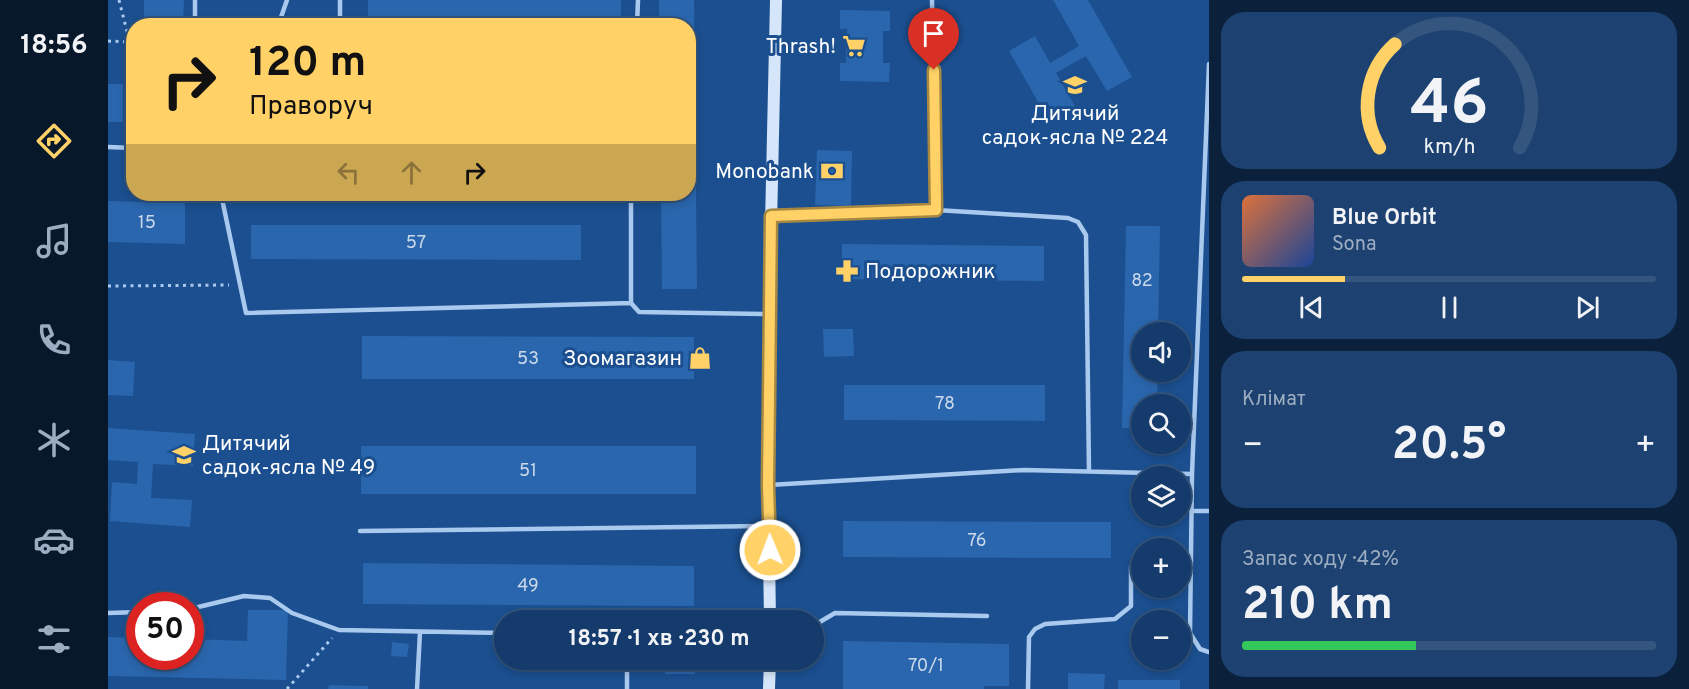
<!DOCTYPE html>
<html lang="uk">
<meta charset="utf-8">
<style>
body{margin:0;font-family:Overpass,sans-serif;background:#1d4271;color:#f1f3f6;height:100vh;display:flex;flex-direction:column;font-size:22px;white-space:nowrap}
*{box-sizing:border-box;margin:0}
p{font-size:20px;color:#9dadc1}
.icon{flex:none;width:33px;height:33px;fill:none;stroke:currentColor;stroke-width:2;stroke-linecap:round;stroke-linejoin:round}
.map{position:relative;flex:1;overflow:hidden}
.details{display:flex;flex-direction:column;gap:12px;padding:12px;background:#0b203b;width:480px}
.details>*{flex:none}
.banner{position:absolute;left:18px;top:18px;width:570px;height:183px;border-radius:24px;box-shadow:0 3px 9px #0003,0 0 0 2px #33557e;background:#ffd166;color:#111;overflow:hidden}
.fabs{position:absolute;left:1023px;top:322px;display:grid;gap:12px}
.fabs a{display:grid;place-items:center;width:60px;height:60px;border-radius:50%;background:#143b6b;box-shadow:0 3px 9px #0003,0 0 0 2px #33557e;font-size:30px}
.speed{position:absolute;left:18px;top:592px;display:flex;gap:12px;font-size:30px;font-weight:700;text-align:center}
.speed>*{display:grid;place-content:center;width:78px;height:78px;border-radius:50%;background:#143b6b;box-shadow:0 3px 9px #0003,0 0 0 2px #33557e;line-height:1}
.speed .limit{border:9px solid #d22;background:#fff;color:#111}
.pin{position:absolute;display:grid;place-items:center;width:51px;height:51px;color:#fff;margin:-62px -26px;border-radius:50% 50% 50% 0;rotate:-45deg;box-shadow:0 0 6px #0007}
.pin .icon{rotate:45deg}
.me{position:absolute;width:66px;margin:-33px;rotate:359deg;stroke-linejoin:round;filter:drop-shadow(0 0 4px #0008)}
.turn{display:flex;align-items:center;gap:21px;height:126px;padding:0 24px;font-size:27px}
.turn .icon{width:78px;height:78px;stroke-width:2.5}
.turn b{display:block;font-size:42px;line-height:51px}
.lanes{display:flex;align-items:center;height:57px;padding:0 24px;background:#0003;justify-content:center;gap:30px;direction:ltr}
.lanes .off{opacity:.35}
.big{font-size:45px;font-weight:700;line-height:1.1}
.details .tile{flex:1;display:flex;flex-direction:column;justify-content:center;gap:9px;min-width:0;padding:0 21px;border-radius:24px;background:#1d4271}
.details .dial{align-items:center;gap:0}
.dial svg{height:156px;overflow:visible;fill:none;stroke:#33557e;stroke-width:7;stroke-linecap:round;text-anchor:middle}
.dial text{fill:#f1f3f6;stroke:none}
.song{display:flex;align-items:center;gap:18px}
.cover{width:72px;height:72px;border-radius:9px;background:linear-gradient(135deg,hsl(20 70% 55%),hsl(220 70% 35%))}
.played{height:6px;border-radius:3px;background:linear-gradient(90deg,#ffd166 25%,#33557e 25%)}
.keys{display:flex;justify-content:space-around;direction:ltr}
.heat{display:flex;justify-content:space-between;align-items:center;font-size:33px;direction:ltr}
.charge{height:9px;border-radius:4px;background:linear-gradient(90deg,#34c759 42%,#33557e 0)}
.trip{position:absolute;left:386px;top:610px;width:330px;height:60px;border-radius:30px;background:#143b6b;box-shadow:0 3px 9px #0003,0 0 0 2px #33557e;font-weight:700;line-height:60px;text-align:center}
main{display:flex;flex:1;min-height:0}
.dock{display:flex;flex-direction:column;width:108px;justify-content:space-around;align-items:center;background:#08182b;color:#9dadc1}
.dock .icon{width:42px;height:42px}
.dock .current{color:#ffd166}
.dock b{font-size:27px;color:#f1f3f6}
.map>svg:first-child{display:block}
.building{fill:#2a66ad}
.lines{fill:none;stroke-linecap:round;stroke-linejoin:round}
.path{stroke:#a9c9ee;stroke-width:3;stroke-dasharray:3 4.5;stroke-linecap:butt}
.lane{stroke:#a9c9ee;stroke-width:4.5}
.secondary{stroke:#d6e6fa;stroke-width:12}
.route-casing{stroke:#a68842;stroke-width:15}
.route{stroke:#ffd166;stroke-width:10}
.labels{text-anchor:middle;stroke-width:6;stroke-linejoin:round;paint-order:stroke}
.number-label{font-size:18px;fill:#cad9ea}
.poi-label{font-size:21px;fill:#fff;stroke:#1b4f8f;text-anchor:end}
</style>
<main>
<nav class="dock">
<b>18:56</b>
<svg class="icon current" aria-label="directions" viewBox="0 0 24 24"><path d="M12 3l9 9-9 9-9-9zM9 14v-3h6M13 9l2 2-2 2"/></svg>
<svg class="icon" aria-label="music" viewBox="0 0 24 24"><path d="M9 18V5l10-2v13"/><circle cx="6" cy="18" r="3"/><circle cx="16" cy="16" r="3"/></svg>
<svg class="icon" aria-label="phone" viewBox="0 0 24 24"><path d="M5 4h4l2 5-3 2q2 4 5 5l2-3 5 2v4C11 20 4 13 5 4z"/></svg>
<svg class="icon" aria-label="climate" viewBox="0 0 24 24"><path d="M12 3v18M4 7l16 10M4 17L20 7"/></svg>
<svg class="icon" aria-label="car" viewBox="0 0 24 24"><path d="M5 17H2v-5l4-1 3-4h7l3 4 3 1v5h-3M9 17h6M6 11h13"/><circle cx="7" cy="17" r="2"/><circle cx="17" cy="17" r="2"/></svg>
<svg class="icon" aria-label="filters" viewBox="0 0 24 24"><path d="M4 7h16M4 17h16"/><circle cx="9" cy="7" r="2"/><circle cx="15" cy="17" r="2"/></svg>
</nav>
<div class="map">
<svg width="1101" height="689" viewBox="0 0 1101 689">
<rect width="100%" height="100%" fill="#1b4f8f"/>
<path class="building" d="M36,0H76L75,26H36Z
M260,0H513V26H260Z
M551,0H586L589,289H554L553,194H580V26H551Z
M945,0H980L1024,77L999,91L978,56L948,73L968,108L942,123L901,51L927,36L942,63L971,46Z
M732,10L782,11V31H775V63H782L781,82L732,81V63H738L739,29H732Z
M0,84H15V122H0Z
M709,150L744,151L743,206L707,205Z
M0,201L77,203V244L0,242Z
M143,225H473V260L143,259Z
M1018,226H1052L1050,333H1034V372H1050L1049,405H1034V429L1014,428Z
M734,244L936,246V281L734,279Z
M715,329H745L746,356L716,357Z
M254,336L586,337V379H254Z
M0,360L27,362L25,396L0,395Z
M736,385H937V421L736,420Z
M0,428L87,434L85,466L45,464L43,498L84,500L82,527L2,521L4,482L29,484L30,462L0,460Z
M253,446H588V494H253Z
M735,521L1003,522V558L735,557Z
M255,563L586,566V606L255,604Z
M140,610H180L178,680L0,676V637L32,638V657H82V639L139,641Z
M735,641L901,644V686H876V689H735Z
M284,642L301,644L299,657L283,656Z
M557,660H587V674H557Z
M960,673L997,674L996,689H960Z
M1010,680H1072V689H1010Z
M221,685L260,686V689H220Z"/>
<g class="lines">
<path class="path" d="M11,0L26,59
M0,41L21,42
M0,286L121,285
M179,689L224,638"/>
<path class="lane" d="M824,0L828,210
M87,26V0
M170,26L179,0
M232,26V0
M529,26L530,0
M1101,64L1084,474L1082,633L1092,649L1101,652
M0,147L26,148
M113,194L138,313L523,303L531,312L658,314
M665,216L828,210L960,218L970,222L978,235L981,471
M523,303V194
M661,485L916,470L1084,474
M1084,511H1101
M252,531L659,526
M82,609L136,596L162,598L184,613L231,630L396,633
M0,613L32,612
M705,626L727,613L879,616
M519,660V689
M309,689L312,632
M920,689L921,637L927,629L937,624L1007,619L1023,606V567"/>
<path class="secondary" d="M662,621L660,485L661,314L668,0
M661,689L662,660"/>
</g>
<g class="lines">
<g class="route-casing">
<path id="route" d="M662,550L660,485L663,216L828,210L826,70"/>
</g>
<use href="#route" class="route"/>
</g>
<defs>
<g id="supermarket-bare" transform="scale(1.8)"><path d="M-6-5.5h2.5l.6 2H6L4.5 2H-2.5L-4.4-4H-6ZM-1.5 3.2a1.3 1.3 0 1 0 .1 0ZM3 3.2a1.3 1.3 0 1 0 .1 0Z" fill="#ffd166" stroke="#1b4f8f" stroke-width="2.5" paint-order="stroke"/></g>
<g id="school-bare" transform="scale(1.8)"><path d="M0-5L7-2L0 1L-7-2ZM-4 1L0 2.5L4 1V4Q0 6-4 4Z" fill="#ffd166" stroke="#1b4f8f" stroke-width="2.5" paint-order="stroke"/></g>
<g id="bank-bare" transform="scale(1.8)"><path d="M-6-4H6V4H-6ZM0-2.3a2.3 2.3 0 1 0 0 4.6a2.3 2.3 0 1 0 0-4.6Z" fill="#ffd166" stroke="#1b4f8f" stroke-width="2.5" paint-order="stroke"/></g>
<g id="pharmacy-bare" transform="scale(1.8)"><path d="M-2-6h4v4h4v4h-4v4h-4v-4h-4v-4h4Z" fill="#ffd166" stroke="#1b4f8f" stroke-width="2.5" paint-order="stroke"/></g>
<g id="shop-bare" transform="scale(1.8)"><path d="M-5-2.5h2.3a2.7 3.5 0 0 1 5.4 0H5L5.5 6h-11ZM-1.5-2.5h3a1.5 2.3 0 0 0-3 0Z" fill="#ffd166" stroke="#1b4f8f" stroke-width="2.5" paint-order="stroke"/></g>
</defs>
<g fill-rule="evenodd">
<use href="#supermarket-bare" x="746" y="46"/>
<use href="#school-bare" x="967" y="85"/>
<use href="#bank-bare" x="724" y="171"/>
<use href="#pharmacy-bare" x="739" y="271"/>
<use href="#shop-bare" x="592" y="358"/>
<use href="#school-bare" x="76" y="455"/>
</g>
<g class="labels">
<g class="number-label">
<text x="39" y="228">15</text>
<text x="308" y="248">57</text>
<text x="1034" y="286">82</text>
<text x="420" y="364">53</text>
<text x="837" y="409">78</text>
<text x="420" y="476">51</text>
<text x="869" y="546">76</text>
<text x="420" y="591">49</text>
<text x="818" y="671">70/1</text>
</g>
<g class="poi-label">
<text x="728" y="53">Thrash!</text>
<text x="967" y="120" text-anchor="middle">Дитячий<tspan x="967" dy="24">садок-ясла № 224</tspan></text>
<text x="706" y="178">Monobank</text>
<text x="757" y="278" text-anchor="start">Подорожник</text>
<text x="574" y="365">Зоомагазин</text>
<text x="94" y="450" text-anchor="start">Дитячий<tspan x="94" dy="24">садок-ясла № 49</tspan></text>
</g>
</g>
</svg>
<div class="fabs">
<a><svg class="icon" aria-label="sound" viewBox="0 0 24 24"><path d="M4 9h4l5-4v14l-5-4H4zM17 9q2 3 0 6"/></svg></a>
<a><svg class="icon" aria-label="search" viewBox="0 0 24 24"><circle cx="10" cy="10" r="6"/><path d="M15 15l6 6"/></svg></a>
<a><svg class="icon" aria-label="layers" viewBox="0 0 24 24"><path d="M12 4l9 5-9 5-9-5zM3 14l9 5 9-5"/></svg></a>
<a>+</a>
<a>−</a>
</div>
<div class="speed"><div class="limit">50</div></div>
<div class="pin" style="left:826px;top:70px;background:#d93025"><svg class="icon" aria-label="arrive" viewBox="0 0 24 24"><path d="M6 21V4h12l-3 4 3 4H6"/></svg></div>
<svg class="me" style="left:662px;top:550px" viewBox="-20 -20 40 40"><circle r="17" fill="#ffd166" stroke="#fff" stroke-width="3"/><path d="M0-11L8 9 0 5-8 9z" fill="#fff"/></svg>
<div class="trip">18:57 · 1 хв · 230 m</div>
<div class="banner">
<div class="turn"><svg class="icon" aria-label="right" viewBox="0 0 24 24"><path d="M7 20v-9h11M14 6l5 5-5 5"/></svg><div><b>120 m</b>Праворуч</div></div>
<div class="lanes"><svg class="icon off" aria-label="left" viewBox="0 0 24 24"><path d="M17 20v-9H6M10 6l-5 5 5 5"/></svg><svg class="icon off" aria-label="ahead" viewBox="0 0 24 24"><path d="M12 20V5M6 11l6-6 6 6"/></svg><svg class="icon" aria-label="right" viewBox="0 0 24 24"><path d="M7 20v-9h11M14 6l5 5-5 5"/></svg></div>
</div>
</div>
<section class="details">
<div class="tile dial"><svg viewBox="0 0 100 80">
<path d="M14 69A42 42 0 1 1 86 69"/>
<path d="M14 69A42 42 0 0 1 22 16" stroke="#ffd166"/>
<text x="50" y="56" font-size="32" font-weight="700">46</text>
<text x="50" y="72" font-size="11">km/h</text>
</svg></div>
<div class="tile">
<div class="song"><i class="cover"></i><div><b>Blue Orbit</b><p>Sona</p></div></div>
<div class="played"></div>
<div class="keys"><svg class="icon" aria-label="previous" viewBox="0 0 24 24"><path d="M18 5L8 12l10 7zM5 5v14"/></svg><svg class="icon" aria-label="pause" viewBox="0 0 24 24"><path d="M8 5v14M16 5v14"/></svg><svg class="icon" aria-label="next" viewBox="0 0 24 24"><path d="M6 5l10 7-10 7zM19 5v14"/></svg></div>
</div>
<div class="tile"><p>Клімат</p>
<div class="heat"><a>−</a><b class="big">20.5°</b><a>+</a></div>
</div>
<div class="tile"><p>Запас ходу · 42%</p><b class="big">210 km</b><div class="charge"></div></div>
</section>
</main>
